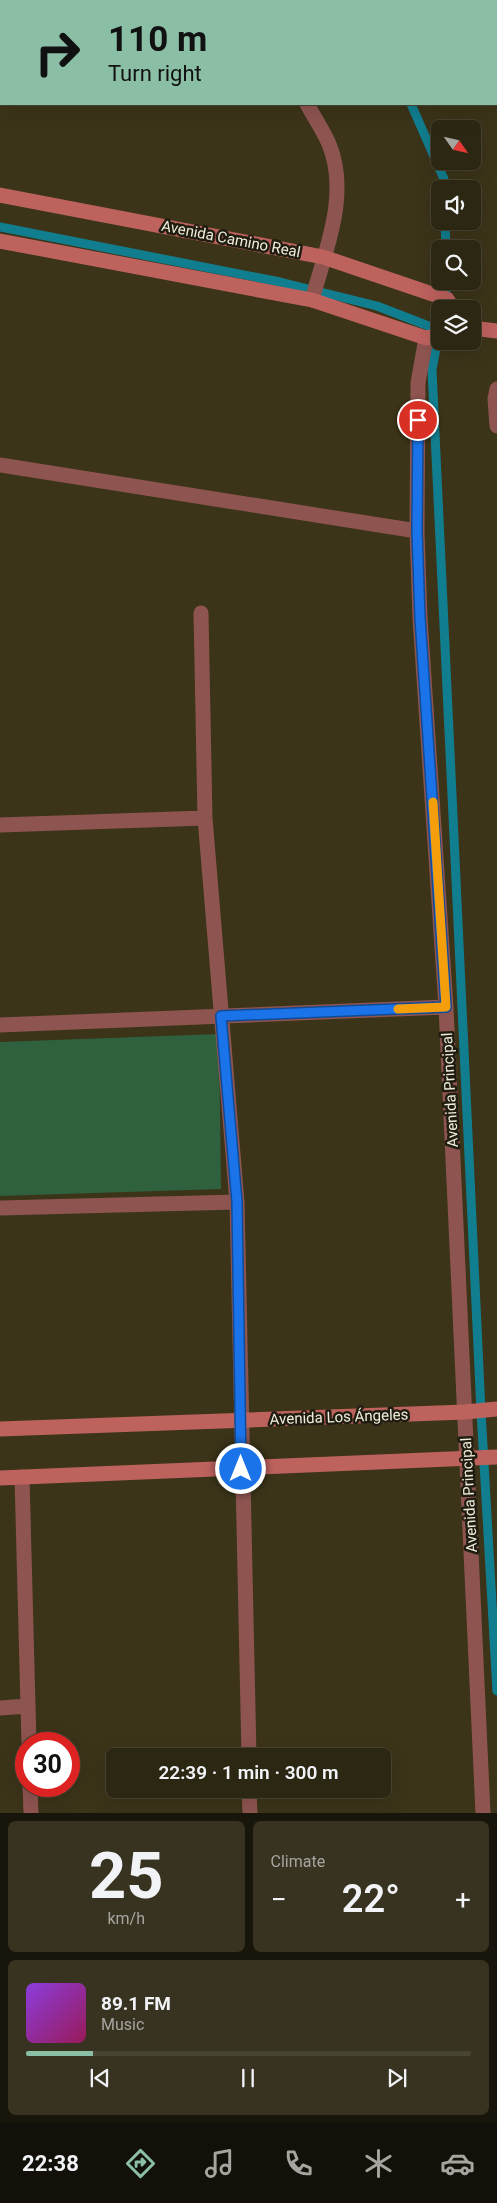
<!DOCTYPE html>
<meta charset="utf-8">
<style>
body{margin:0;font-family:Roboto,sans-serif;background:#383321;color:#f1f3f6;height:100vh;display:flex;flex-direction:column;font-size:19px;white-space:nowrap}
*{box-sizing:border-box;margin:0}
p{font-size:16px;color:#a6a5a0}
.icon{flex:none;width:28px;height:28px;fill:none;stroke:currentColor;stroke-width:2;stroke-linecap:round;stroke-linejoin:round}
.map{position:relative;height:1813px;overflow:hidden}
.sheet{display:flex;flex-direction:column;gap:8px;padding:8px;background:#18150a;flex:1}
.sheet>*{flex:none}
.banner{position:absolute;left:0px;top:0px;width:498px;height:105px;box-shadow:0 5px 20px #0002,0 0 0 1px #484433;background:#8abfa5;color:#111;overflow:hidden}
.needle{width:32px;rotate:124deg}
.fabs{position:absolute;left:431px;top:120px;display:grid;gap:10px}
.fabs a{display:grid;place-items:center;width:50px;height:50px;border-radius:8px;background:#2c2713;box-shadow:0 5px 20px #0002,0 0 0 1px #484433;font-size:25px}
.speed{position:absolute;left:15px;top:1732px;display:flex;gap:10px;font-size:25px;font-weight:700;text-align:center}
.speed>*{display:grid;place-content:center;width:65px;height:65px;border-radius:50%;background:#2c2713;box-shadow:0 5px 20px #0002,0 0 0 1px #484433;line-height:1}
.speed .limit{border:8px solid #d22;background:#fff;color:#111}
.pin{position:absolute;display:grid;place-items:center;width:42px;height:42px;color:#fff;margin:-21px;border:2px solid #fff;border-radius:50%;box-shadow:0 1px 5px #0007}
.me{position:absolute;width:55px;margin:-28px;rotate:0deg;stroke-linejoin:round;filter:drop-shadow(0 0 4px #0008)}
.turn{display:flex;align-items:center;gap:18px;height:105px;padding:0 25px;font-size:22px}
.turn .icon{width:65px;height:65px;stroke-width:2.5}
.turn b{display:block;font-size:35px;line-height:42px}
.big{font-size:38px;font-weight:600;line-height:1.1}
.sheet .tile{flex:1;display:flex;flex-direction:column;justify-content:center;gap:8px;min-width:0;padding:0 18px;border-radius:8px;background:#383321}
.sheet .dial{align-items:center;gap:0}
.dial b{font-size:65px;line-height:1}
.song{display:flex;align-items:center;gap:15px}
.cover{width:60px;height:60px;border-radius:8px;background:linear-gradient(135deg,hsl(270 70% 55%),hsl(330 70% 35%))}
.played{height:5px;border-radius:2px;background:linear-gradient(90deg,#8abfa5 15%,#484433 15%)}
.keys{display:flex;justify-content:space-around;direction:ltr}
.heat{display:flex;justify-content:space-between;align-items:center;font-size:28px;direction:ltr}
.sheet .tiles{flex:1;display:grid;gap:8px;grid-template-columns:1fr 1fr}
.tile:last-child{grid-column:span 2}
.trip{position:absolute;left:106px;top:1748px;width:285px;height:50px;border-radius:8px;background:#2c2713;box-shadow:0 5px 20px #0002,0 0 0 1px #484433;font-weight:600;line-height:50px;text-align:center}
.tabs{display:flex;height:80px;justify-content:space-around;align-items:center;background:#121008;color:#a6a5a0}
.tabs .icon{width:35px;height:35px}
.tabs .current{color:#8abfa5}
.tabs b{font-size:22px;color:#f1f3f6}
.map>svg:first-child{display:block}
.green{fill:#2f613e}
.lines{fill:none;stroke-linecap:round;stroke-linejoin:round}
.stream{stroke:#117e90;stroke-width:9}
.lane{stroke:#8e5450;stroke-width:15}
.street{stroke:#8e5450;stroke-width:15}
.secondary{stroke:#be625e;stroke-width:15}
.route-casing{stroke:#114b97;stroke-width:12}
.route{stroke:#1a73e8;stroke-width:9}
.slow{stroke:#f59e0b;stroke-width:9}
.labels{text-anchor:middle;stroke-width:5;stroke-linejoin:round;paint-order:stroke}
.street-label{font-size:15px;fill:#f0ecdc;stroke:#1f1c10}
</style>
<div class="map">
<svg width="497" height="1813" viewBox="0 0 497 1813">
<rect width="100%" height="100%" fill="#3b3419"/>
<path class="green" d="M219,1034L221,1189L0,1196V1042Z"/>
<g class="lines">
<path class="stream" d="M353,0L354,1
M411,104L444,179L445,189
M445,221L446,249
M0,227L280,282L377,306L439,330
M446,301V281
M440,327L432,370L481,1411L497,1691"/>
<path class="lane" d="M497,389L495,399L497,426"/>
<path class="street" d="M248,0L249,1
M448,0L449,1
M0,1L1,2
M202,1V0
M496,96L497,97
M307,104C314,117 323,130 329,144C350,195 325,251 312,300
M426,338L418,383L417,531L420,618L446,1007L483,1813
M0,465L417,531
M201,613L205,818L237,1202L249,1756
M0,825L205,818
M0,1025L446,1007
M0,1208L237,1202
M22,1477L29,1744
M0,1708L28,1706
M30,1786L31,1813
M249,1789L250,1813"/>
<path class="secondary" d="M0,195L323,257L447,299L453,309
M0,241L312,300L426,338L440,335
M472,328L497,331
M0,1429L465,1412L497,1409
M0,1478L497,1457"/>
</g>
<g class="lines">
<g class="route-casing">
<path id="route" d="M241,1469L237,1202L221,1016L446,1007L420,618L417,531L418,420"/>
</g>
<use href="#route" class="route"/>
<path class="slow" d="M398,1009L446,1007L433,802"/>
</g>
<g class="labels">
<g class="street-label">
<text transform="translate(231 239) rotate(11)" y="5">Avenida Camino Real</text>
<text transform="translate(450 1090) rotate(-93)" y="5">Avenida Principal</text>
<text transform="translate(339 1417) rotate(-2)" y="5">Avenida Los Ángeles</text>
<text transform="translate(469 1495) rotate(-93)" y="5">Avenida Principal</text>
</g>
</g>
</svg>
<div class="fabs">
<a><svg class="needle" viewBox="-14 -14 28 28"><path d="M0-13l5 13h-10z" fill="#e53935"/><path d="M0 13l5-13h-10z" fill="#a6a5a0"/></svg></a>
<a><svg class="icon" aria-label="sound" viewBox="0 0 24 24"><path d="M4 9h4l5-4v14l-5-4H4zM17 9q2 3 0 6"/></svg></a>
<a><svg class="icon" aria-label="search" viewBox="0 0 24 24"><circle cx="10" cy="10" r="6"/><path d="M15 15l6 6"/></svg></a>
<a><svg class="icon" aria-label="layers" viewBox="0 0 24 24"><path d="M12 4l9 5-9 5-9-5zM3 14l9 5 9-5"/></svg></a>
</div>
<div class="speed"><div class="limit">30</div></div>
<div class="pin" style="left:418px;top:420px;background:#d93025"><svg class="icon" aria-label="arrive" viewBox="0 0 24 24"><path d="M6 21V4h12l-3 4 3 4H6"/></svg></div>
<svg class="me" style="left:241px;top:1469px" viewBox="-20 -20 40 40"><circle r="17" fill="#1a73e8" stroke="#fff" stroke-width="3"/><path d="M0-11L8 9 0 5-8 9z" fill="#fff"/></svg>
<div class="trip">22:39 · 1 min · 300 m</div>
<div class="banner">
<div class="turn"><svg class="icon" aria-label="right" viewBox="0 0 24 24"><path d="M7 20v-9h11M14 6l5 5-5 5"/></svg><div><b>110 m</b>Turn right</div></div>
</div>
</div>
<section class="sheet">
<div class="tiles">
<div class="tile dial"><b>25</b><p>km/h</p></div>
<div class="tile"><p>Climate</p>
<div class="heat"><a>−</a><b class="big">22°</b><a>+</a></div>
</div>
<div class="tile">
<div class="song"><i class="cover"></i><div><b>89.1 FM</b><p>Music</p></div></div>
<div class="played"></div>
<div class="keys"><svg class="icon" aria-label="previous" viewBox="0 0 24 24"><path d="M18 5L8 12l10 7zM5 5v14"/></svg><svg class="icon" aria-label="pause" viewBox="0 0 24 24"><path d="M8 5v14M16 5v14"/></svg><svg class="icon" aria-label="next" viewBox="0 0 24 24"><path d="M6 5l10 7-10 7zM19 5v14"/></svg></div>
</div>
</div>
</section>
<nav class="tabs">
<b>22:38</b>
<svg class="icon current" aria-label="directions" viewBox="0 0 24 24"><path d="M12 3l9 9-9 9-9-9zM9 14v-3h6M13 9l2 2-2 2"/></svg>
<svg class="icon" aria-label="music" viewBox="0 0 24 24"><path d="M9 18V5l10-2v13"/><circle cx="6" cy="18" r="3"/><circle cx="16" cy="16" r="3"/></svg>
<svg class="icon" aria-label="phone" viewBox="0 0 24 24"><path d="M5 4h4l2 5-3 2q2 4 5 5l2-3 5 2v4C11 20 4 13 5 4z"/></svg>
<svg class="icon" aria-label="climate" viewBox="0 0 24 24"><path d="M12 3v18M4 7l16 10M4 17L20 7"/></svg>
<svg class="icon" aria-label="car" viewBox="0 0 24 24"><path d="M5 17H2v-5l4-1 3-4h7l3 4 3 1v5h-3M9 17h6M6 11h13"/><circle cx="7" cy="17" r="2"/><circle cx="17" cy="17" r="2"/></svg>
</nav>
